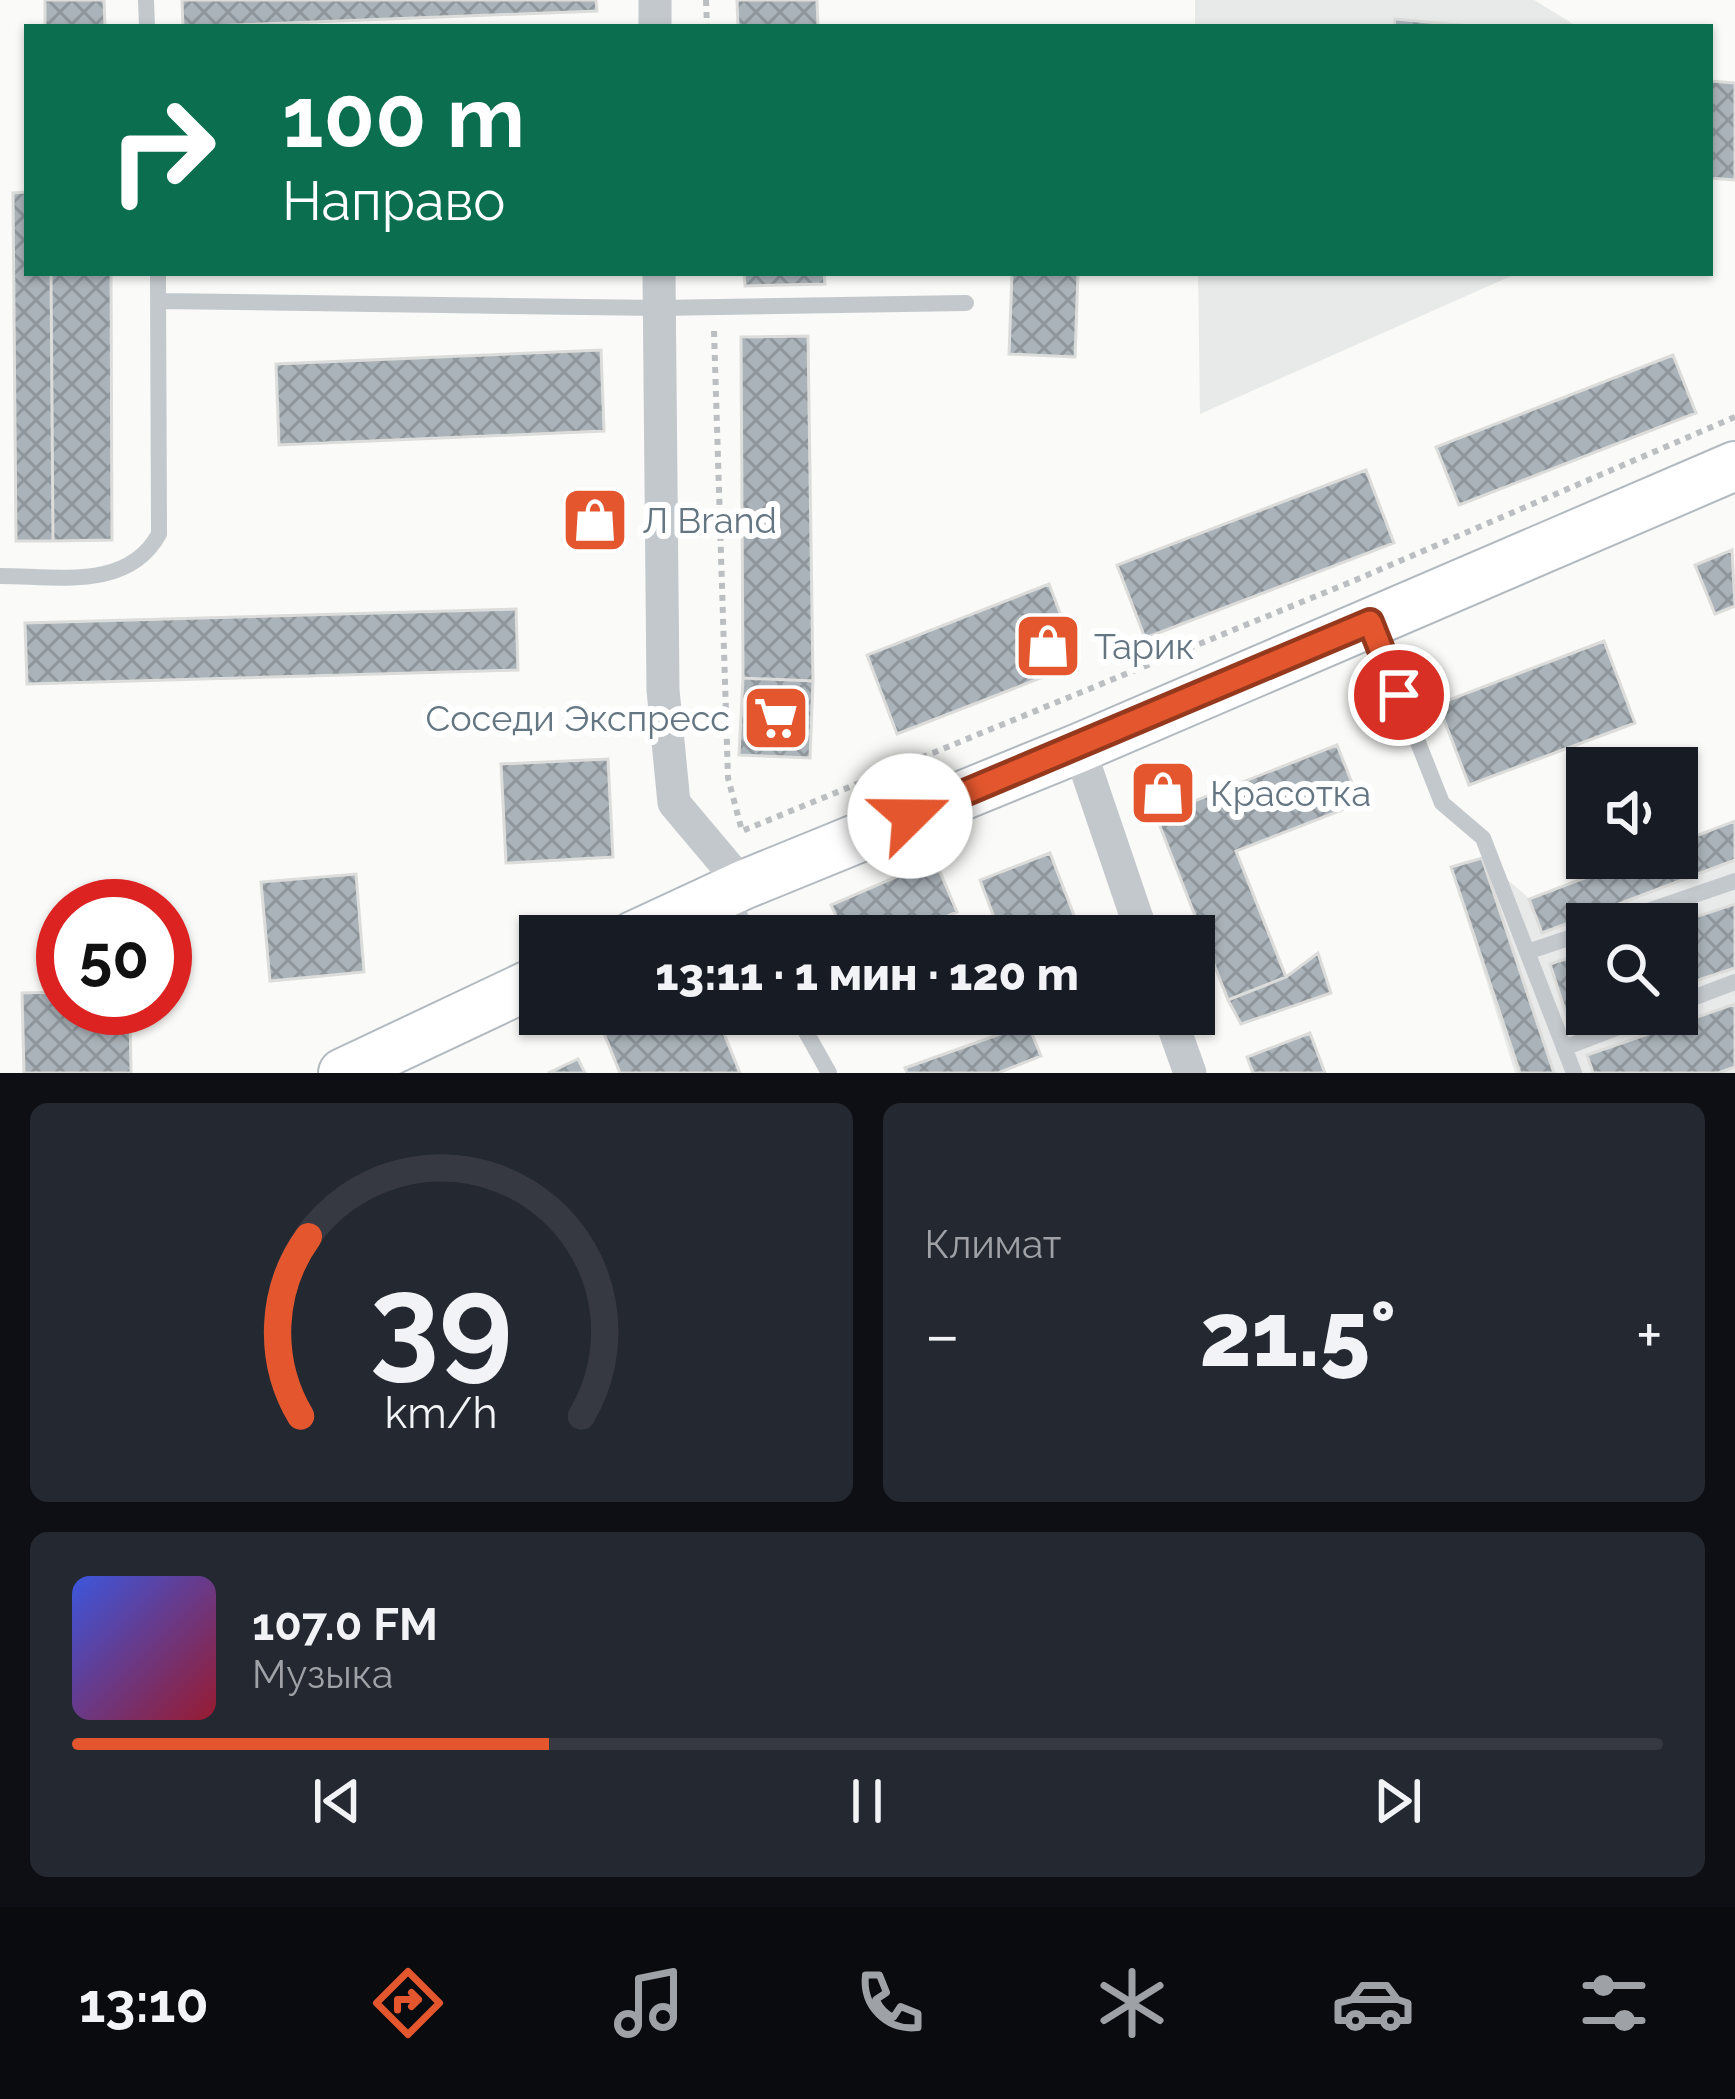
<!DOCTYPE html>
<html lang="ru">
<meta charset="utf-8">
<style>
body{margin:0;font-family:Raleway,sans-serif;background:#242831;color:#f1f3f6;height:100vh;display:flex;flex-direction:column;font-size:45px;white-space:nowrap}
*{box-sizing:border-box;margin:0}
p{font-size:39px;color:#9ea1a6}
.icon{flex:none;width:66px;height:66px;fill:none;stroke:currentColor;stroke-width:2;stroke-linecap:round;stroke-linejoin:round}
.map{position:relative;height:1073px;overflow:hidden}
.details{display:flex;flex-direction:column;gap:30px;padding:30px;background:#0d0f14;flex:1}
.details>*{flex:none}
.banner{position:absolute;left:24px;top:24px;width:1689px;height:252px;border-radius:0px;box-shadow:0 3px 9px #0004;background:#0b6e4f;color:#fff;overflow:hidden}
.fabs{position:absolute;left:1566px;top:747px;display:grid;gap:24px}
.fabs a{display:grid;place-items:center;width:132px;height:132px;border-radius:0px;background:#171b24;box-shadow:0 3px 9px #0004;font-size:60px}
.speed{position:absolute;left:36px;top:879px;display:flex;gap:24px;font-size:60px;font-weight:700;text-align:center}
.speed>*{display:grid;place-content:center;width:156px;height:156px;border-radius:50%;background:#171b24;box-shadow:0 3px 9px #0004;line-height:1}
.speed .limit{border:18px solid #d22;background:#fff;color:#111}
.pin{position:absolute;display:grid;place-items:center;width:102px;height:102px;color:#fff;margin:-51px;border:6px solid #fff;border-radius:50%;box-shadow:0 3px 12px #0007}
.me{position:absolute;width:132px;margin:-66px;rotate:68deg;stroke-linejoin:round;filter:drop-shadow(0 0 9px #0008)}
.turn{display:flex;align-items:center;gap:42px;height:252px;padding:0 60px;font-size:54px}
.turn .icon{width:156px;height:156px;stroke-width:2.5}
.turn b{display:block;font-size:84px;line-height:102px}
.big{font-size:90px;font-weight:800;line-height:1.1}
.details .tile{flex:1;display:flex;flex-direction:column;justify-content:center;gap:18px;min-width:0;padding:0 42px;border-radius:18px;background:#242831}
.details .dial{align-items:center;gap:0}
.dial svg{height:312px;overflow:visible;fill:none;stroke:#363941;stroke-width:7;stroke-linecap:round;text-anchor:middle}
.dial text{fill:#f1f3f6;stroke:none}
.song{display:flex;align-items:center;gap:36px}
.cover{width:144px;height:144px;border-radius:18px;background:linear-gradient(135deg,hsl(230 70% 55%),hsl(350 70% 35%))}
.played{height:12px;border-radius:6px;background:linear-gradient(90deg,#e4572e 30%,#363941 30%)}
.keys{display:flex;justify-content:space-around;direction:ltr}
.heat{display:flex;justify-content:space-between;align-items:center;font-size:66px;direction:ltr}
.details .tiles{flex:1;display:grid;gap:30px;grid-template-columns:1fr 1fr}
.tile:last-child{grid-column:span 2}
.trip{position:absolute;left:519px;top:915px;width:696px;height:120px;border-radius:0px;background:#171b24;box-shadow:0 3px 9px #0004;font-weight:800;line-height:120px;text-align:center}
.dock{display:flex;height:192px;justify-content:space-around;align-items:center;background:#090b0e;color:#9ea1a6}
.dock .icon{width:84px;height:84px}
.dock .current{color:#e4572e}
.dock b{font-size:54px;color:#f1f3f6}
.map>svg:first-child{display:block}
.built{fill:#e8e9e9;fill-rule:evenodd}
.building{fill:url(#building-cross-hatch);stroke:#dcdcda;stroke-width:3}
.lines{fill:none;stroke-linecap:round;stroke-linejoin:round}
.secondary-casing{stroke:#b3babf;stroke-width:52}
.path{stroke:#bbbfc2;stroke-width:6;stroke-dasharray:6 6;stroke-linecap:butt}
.lane{stroke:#c3c8cc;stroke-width:16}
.street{stroke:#c3c8cc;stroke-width:33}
.secondary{stroke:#fff;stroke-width:48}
.route-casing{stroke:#94391e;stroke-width:30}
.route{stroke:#e4572e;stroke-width:21}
.labels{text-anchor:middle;stroke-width:12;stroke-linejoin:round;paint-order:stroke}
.poi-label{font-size:36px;fill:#657683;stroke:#fff;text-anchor:start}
</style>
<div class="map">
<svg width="1735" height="1073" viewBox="0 0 1735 1073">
<defs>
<pattern id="building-cross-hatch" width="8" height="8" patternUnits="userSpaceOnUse" patternTransform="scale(3)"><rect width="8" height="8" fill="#aab3b9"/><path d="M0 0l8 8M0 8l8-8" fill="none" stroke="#8e969c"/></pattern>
</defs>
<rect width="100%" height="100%" fill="#fafaf8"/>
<path class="built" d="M1195,0H1534L1578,27H1195Z
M1198,273H1518L1200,414Z
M1735,821V1073H1515L1451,867L1482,858L1530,899L1637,858H1677V843ZM1587,924H1677V1014H1587Z"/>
<path class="building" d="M45,0H104L105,27H45Z
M182,0H596L597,11L183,27Z
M737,0H817L818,27H738Z
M1395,19L1460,25L1459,27H1394Z
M1710,81L1735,83V180L1710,178Z
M27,192V273H51L53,541H16L13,193Z
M51,273H111L112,540L53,541Z
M744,273H824L825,284L745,286Z
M1012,273H1078L1075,357L1009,354Z
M808,336L813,681L743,678L741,337Z
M601,350L604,431L279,445L276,364Z
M1673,355L1696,413L1459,505L1436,447Z
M1366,470L1394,543L1145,638L1117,565Z
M606,506L608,531L584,533L581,508Z
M1732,550L1735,606L1715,614L1695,565Z
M1049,584L1079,663L897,734L867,655Z
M516,609L518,670L27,684L25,623Z
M1604,641L1635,723L1469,785L1438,704Z
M743,678L813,681L810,758L739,755Z
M1337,745L1360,803L1236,851L1286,977L1228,1000L1156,816Z
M608,759L613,857L506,863L501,764Z
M1169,769L1185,805L1156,816L1141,781Z
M1735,821V860L1542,933L1529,899L1637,858H1677V843Z
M1050,853L1082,936H1001L980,880Z
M1482,858L1554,1073H1520L1451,867Z
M935,860L957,912L901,936H845L831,905Z
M356,874L364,972L270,981L261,882Z
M1735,904V968L1677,987L1674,924Z
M1587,952V1014H1596L1569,1023L1550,964Z
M1318,953L1331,993L1241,1024L1228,1000L1286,977Z
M63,992V1008H130L131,1073H24L22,993Z
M1735,1004V1067L1718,1073H1593L1587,1055Z
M630,1014H716L740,1073H620L601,1026Z
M1028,1024L1041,1056L998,1073H907L905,1068Z
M1310,1033L1325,1073H1253L1247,1057Z
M578,1059L585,1073H548Z"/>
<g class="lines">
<g class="secondary-casing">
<path id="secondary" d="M633,936L743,885L1079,748L1735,466
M343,1073L540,980"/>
</g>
<path class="path" d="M706,0L707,27
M714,331L728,778L742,831L1358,579L1735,417"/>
<path class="lane" d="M146,0L147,27
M160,301L659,308L966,303
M0,576C56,576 128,591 159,534L158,273
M1373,629L1442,803L1483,838L1574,1073
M730,898L751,936
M1610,924L1735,881
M1527,952L1587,932
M1677,1004L1735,982
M796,1014L829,1073
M1564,1048L1652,1014"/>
<path class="street" d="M655,0V27
M659,273L663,690L674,803L743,885
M1079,748L1143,936
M1169,1014L1190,1073"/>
<use href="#secondary" class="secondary"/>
</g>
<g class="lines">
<g class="route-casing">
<path id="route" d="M910,816L1370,622L1399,695"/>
</g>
<use href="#route" class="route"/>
</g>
<defs>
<g id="shop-square" transform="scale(3.45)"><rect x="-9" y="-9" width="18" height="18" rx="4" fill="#e4572e" stroke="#fff"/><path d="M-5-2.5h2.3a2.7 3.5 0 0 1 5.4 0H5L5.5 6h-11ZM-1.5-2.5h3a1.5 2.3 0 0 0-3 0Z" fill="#fff"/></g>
<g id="supermarket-square" transform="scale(3.45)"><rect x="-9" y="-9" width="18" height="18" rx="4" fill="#e4572e" stroke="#fff"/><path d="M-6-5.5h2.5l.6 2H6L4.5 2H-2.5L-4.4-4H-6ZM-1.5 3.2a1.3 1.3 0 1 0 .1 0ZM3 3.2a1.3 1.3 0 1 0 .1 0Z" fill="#fff"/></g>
</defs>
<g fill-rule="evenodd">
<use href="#shop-square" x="595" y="520"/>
<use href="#shop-square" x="1048" y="646"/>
<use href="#supermarket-square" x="776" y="718"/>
<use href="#shop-square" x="1163" y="793"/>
</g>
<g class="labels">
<g class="poi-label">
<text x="642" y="533">Л Brand</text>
<text x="1094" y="659">Тарик</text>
<text x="730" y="731" text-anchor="end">Соседи Экспресс</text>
<text x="1210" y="806">Красотка</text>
</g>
</g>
</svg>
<div class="fabs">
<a><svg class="icon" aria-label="sound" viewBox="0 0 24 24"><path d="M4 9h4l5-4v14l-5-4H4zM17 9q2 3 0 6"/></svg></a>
<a><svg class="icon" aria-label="search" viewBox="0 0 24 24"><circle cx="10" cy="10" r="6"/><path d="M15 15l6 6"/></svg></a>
</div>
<div class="speed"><div class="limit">50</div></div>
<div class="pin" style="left:1399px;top:695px;background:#d93025"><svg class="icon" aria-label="arrive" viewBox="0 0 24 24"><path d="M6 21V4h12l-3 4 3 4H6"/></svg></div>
<svg class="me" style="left:910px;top:816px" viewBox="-20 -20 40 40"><circle r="19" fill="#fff"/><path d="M0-13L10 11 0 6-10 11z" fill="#e4572e"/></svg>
<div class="trip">13:11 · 1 мин · 120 m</div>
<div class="banner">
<div class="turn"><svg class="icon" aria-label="right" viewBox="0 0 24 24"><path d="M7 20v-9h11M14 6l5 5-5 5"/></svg><div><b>100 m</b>Направо</div></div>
</div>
</div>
<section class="details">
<div class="tiles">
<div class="tile dial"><svg viewBox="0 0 100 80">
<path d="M14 69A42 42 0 1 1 86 69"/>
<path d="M14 69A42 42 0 0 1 16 23" stroke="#e4572e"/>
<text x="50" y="56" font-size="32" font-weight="700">39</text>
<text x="50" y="72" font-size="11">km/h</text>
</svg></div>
<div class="tile"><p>Климат</p>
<div class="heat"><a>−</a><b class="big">21.5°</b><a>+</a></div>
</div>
<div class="tile">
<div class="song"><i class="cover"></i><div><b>107.0 FM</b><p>Музыка</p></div></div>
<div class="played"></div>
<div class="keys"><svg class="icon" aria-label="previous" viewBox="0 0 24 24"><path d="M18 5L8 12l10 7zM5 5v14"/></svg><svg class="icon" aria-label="pause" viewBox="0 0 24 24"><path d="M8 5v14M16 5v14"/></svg><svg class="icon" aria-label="next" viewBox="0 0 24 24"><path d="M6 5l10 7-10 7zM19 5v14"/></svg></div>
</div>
</div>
</section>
<nav class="dock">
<b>13:10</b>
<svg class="icon current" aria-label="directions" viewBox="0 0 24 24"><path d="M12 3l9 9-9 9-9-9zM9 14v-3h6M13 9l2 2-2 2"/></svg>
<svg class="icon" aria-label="music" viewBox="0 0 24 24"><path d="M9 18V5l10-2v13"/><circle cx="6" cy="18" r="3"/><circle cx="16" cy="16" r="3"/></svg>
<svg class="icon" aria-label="phone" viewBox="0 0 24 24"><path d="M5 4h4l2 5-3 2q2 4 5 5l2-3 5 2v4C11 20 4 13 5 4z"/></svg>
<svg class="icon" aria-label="climate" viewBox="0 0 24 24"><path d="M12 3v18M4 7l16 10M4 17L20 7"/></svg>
<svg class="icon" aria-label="car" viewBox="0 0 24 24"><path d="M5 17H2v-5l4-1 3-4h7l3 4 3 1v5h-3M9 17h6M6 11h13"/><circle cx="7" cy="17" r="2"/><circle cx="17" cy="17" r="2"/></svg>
<svg class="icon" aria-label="filters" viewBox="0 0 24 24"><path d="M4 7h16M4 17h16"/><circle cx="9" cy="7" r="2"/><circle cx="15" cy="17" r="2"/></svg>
</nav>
